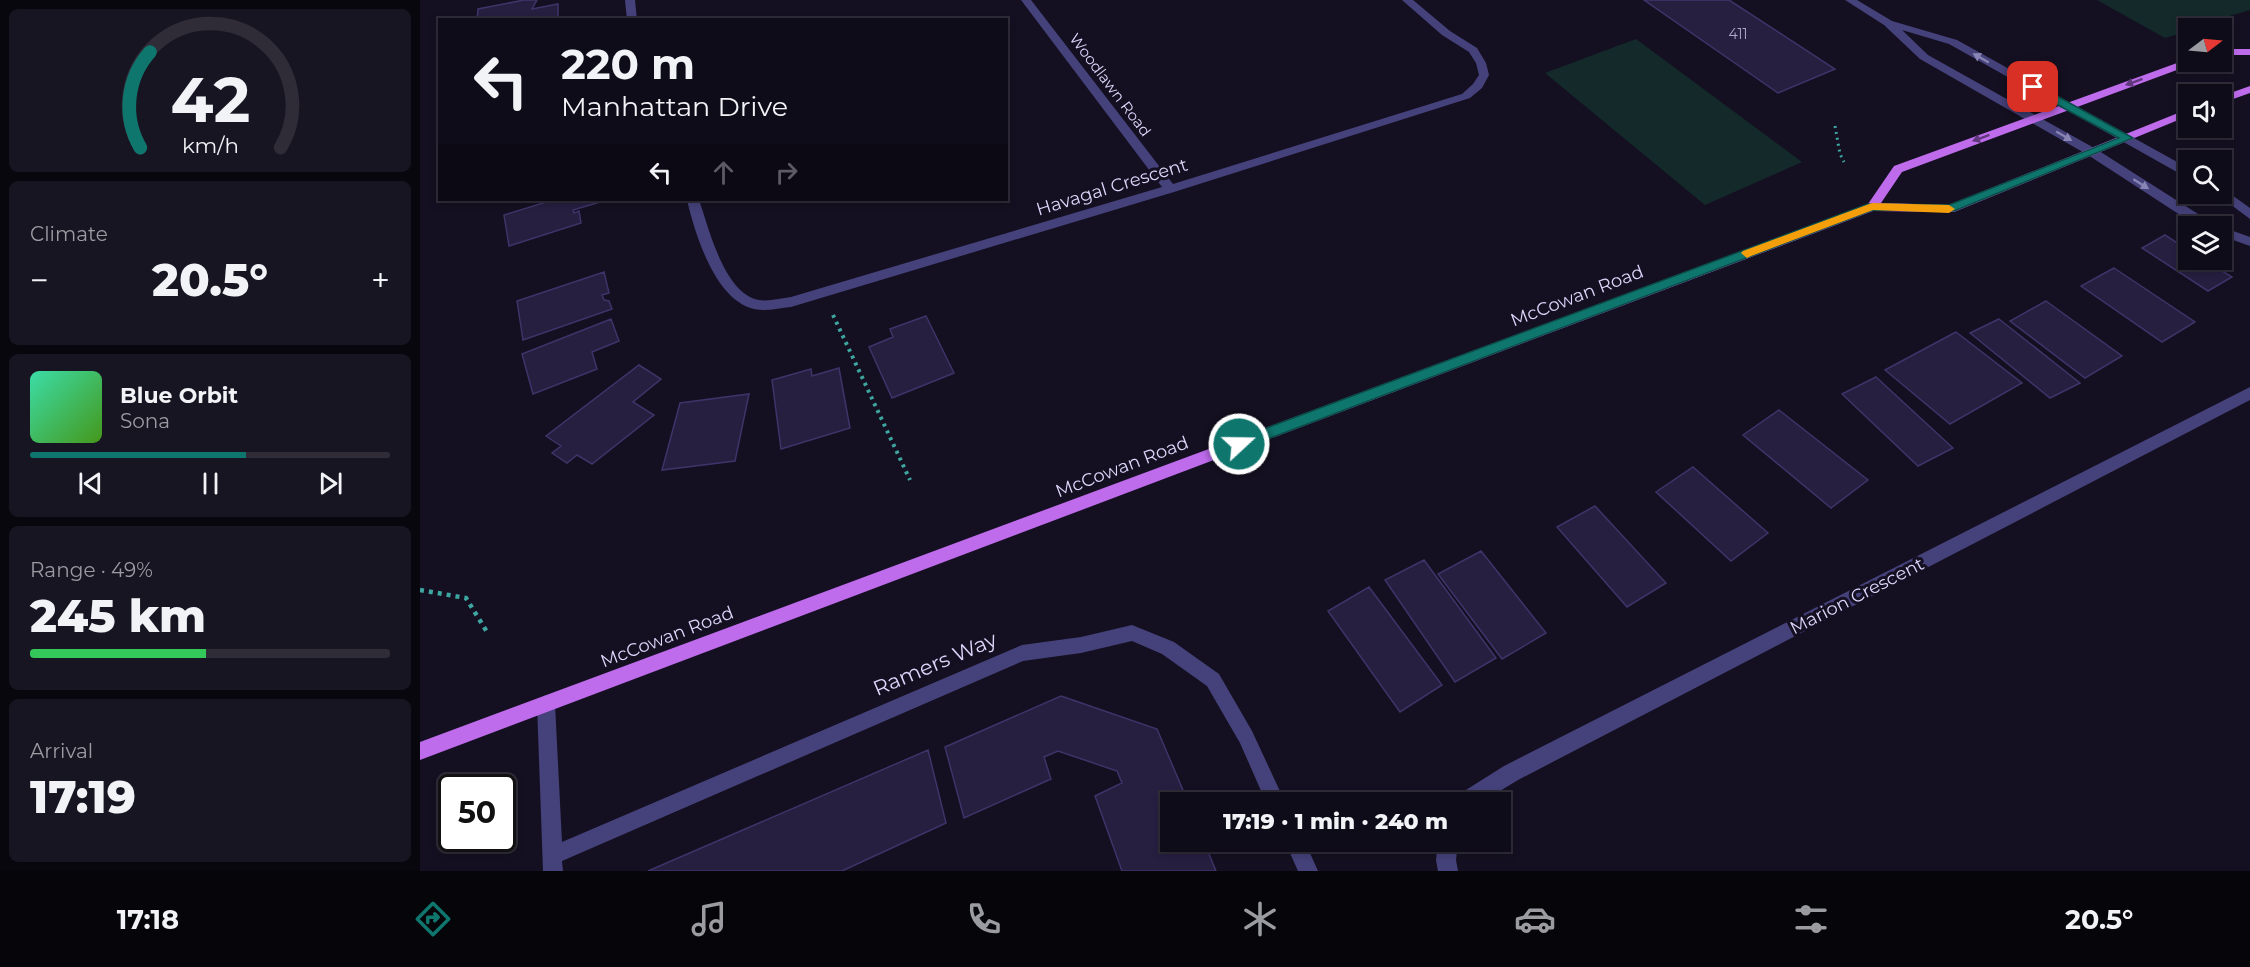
<!DOCTYPE html>
<meta charset="utf-8">
<style>
body{margin:0;font-family:Montserrat,sans-serif;background:#181522;color:#f1f3f6;height:100vh;display:flex;flex-direction:column;font-size:22px;white-space:nowrap}
*{box-sizing:border-box;margin:0}
p{font-size:20px;color:#9b9ba2}
.icon{flex:none;width:33px;height:33px;fill:none;stroke:currentColor;stroke-width:2;stroke-linecap:round;stroke-linejoin:round}
.map{position:relative;flex:1;overflow:hidden}
.drawer{display:flex;flex-direction:column;gap:9px;padding:9px;background:#08070e;width:420px}
.drawer>*{flex:none}
.banner{position:absolute;left:18px;top:18px;width:570px;height:183px;border-radius:0px;box-shadow:0 3px 9px #0003,0 0 0 2px #2f2c38;background:#0f0c19;color:#f1f3f6;overflow:hidden}
.needle{width:39px;rotate:74deg}
.fabs{position:absolute;left:1758px;top:18px;display:grid;gap:12px}
.fabs a{display:grid;place-items:center;width:54px;height:54px;border-radius:0px;background:#0f0c19;box-shadow:0 3px 9px #0003,0 0 0 2px #2f2c38;font-size:30px}
.speed{position:absolute;left:18px;top:774px;display:flex;gap:12px;font-size:30px;font-weight:700;text-align:center}
.speed>*{display:grid;place-content:center;width:78px;height:78px;border-radius:50%;background:#0f0c19;box-shadow:0 3px 9px #0003,0 0 0 2px #2f2c38;line-height:1}
.speed .limit{border:3px solid #111;border-radius:9px;background:#fff;color:#111}
.pin{position:absolute;display:grid;place-items:center;width:51px;height:51px;color:#fff;margin:-26px;border-radius:12px;box-shadow:0 3px 9px #0006}
.me{position:absolute;width:66px;margin:-33px;rotate:69deg;stroke-linejoin:round;filter:drop-shadow(0 0 4px #0008)}
.turn{display:flex;align-items:center;gap:21px;height:126px;padding:0 24px;font-size:27px}
.turn .icon{width:78px;height:78px;stroke-width:2.5}
.turn b{display:block;font-size:42px;line-height:51px}
.lanes{display:flex;align-items:center;height:57px;padding:0 24px;background:#0003;justify-content:center;gap:30px;direction:ltr}
.lanes .off{opacity:.35}
.big{font-size:45px;font-weight:800;line-height:1.1}
.drawer .tile{flex:1;display:flex;flex-direction:column;justify-content:center;gap:9px;min-width:0;padding:0 21px;border-radius:9px;background:#181522}
.drawer .dial{align-items:center;gap:0}
.dial svg{height:156px;overflow:visible;fill:none;stroke:#2f2c38;stroke-width:7;stroke-linecap:round;text-anchor:middle}
.dial text{fill:#f1f3f6;stroke:none}
.song{display:flex;align-items:center;gap:18px}
.cover{width:72px;height:72px;border-radius:9px;background:linear-gradient(135deg,hsl(160 70% 55%),hsl(100 70% 35%))}
.played{height:6px;border-radius:3px;background:linear-gradient(90deg,#0f766e 60%,#2f2c38 60%)}
.keys{display:flex;justify-content:space-around;direction:ltr}
.heat{display:flex;justify-content:space-between;align-items:center;font-size:33px;direction:ltr}
.charge{height:9px;border-radius:4px;background:linear-gradient(90deg,#34c759 49%,#2f2c38 0)}
.trip{position:absolute;left:740px;top:792px;width:351px;height:60px;border-radius:0px;background:#0f0c19;box-shadow:0 3px 9px #0003,0 0 0 2px #2f2c38;font-weight:800;line-height:60px;text-align:center}
.menu{display:flex;height:96px;justify-content:space-around;align-items:center;background:#06050a;color:#9b9ba2}
.menu .icon{width:42px;height:42px}
.menu .selected{color:#0f766e}
.menu b{font-size:27px;color:#f1f3f6}
main{display:flex;flex:1;min-height:0}
.map>svg:first-child{display:block}
.green{fill:#142a2a}
.building{fill:#261f40;stroke:#3f3469;stroke-width:1.5}
.lines{fill:none;stroke-linecap:round;stroke-linejoin:round}
.path-far2{stroke:#3ea6a1;stroke-width:3;stroke-dasharray:2 4;stroke-linecap:butt}
.path-far1{stroke:#3ea6a1;stroke-width:4;stroke-dasharray:3 4.5;stroke-linecap:butt}
.path{stroke:#3ea6a1;stroke-width:4.5;stroke-dasharray:4 5;stroke-linecap:butt}
.minor{fill:#45417a;fill-rule:evenodd}
.major{fill:#be6bec;fill-rule:evenodd}
.oneway{fill:#8884b4}
.oneway2{fill:#60397c}
.route{fill:#0f766e;stroke:#0a4d48;stroke-width:1.5}
.slow{fill:#f59e0b}
.labels{text-anchor:middle;stroke-width:6;stroke-linejoin:round;paint-order:stroke}
.far-number-label{font-size:14px;fill:#aea8cc}
.far-street-label{font-size:15px;fill:#dbd6fa;stroke:#141021}
.street-label{font-size:18px;fill:#dbd6fa;stroke:#141021}
.near-street-label{font-size:21px;fill:#dbd6fa;stroke:#141021}
</style>
<main>
<section class="drawer">
<div class="tile dial"><svg viewBox="0 0 100 80">
<path d="M14 69A42 42 0 1 1 86 69"/>
<path d="M14 69A42 42 0 0 1 19 20" stroke="#0f766e"/>
<text x="50" y="56" font-size="32" font-weight="700">42</text>
<text x="50" y="72" font-size="11">km/h</text>
</svg></div>
<div class="tile"><p>Climate</p>
<div class="heat"><a>−</a><b class="big">20.5°</b><a>+</a></div>
</div>
<div class="tile">
<div class="song"><i class="cover"></i><div><b>Blue Orbit</b><p>Sona</p></div></div>
<div class="played"></div>
<div class="keys"><svg class="icon" aria-label="previous" viewBox="0 0 24 24"><path d="M18 5L8 12l10 7zM5 5v14"/></svg><svg class="icon" aria-label="pause" viewBox="0 0 24 24"><path d="M8 5v14M16 5v14"/></svg><svg class="icon" aria-label="next" viewBox="0 0 24 24"><path d="M6 5l10 7-10 7zM19 5v14"/></svg></div>
</div>
<div class="tile"><p>Range · 49%</p><b class="big">245 km</b><div class="charge"></div></div>
<div class="tile"><p>Arrival</p><b class="big">17:19</b></div>
</section>
<div class="map">
<svg width="1830" height="871" viewBox="0 0 1830 871">
<rect width="100%" height="100%" fill="#141021"/>
<path class="green" d="M1677,0H1830V10L1768,28V31L1745,38Z
M1216,39L1382,162L1285,205L1125,73Z"/>
<path class="building" d="M104,0H117L112,9L138,4V17L123,20H57L58,9Z
M1224,0H1309L1415,69L1358,93Z
M133,200H187L153,210L154,213L159,211L161,223L89,246L84,215Z
M1745,235L1768,250V260H1784L1812,277L1788,291L1722,248Z
M1694,268L1775,322L1742,342L1661,286Z
M184,272L189,293L182,295L184,300L189,301L192,309L103,340L97,301Z
M1626,301L1702,356L1665,378L1590,321Z
M506,316L534,373L472,398L449,347L473,337L470,329Z
M191,319L199,341L172,352L177,369L113,394L102,354Z
M1579,319L1660,383L1630,398L1550,333Z
M1536,332L1602,383L1530,424L1465,370Z
M219,365L241,379L213,402L234,415L172,464L157,455L147,463L132,453L141,446L126,436Z
M419,368L430,428L361,449L352,380L391,369L392,376Z
M1456,377L1533,448L1498,466L1422,394Z
M329,394L315,461L242,470L260,403Z
M1359,410L1448,480L1411,508L1323,435Z
M1273,467L1348,533L1311,561L1236,492Z
M1175,506L1246,583L1207,607L1137,527Z
M1061,551L1126,633L1082,659L1018,574Z
M1004,560L1076,658L1035,682L965,580Z
M949,587L1022,685L980,712L908,611Z
M641,696L737,729L768,802H750V842H784L796,871H702L675,796L702,783L697,771L638,751L624,757L631,779L544,818L525,747Z
M508,750L526,823L422,871H228Z"/>
<g class="lines">
<path class="path-far2" d="M1415,126L1420,154L1424,162"/>
<path class="path-far1" d="M413,315L490,480"/>
<path class="path" d="M0,590L46,598L67,632"/>
<path class="minor" d="M205,0H215L217,20H207Z
M601,0H611L753,184L1042,94L1053,84L1059,75L1056,63L1049,52L1022,35L982,0H993L1030,31L1057,48L1066,63L1069,75L1062,88L1050,98L754,192L371,307C359,308 346,312 334,309C295,300 275,234 267,200H279C289,228 304,294 339,300C349,302 361,298 371,297L742,187Z
M1425,0H1437L1472,21L1537,40L1768,168V177L1764,176L1529,44L1482,30L1508,55L1676,149L1797,226H1777L1668,155L1500,59L1464,25Z
M1802,188L1830,208V219L1798,195L1802,194Z
M1802,227L1830,237V246L1802,236Z
M1830,387V400L1098,780L1062,802H1036L1038,795L1084,766Z
M712,625L754,642L799,674L832,731L865,802H846L820,743L787,686L742,654L712,641L661,653L603,661L142,861L143,871H123L117,704L120,698L126,695L132,698L135,704L142,842L602,645L661,637Z
M865,842H885L898,871H878Z
M1018,842H1038L1036,860L1038,871H1018L1016,860Z"/>
<path class="major" d="M1802,49H1830V55H1802Z
M1768,59V62H1774L1773,64L1482,172L1461,203L1529,205L1768,109V116L1534,212L1453,211L0,760V742L1448,204L1474,166Z
M1830,86V93L1802,103V96Z"/>
</g>
<defs><path id="oneway-solid" d="M-6-.8H1V-3.2L6.5 0L1 3.2V.8H-6Z" transform="scale(1.5)"/></defs>
<g class="oneway">
<use href="#oneway-solid" transform="translate(1561 58) rotate(-150)"/>
<use href="#oneway-solid" transform="translate(1644 136) rotate(30)"/>
<use href="#oneway-solid" transform="translate(1721 184) rotate(32)"/>
</g>
<g class="oneway2">
<use href="#oneway-solid" transform="translate(1714 82) rotate(160)"/>
<use href="#oneway-solid" transform="translate(1561 138) rotate(160)"/>
</g>
<path class="route" d="M1610,85H1617L1713,138L1534,211L1453,210L824,448L819,449L812,444L814,440L1448,204L1529,205L1699,138L1610,90Z"/>
<path class="slow" d="M1452,203L1529,205L1535,209L1529,213L1453,210L1331,256L1327,258L1321,253L1323,251Z"/>
<g class="labels">
<g class="far-number-label">
<text x="1318" y="39">411</text>
</g>
<g class="far-street-label">
<text transform="translate(690 85) rotate(53)" y="5">Woodlawn Road</text>
</g>
<g class="street-label">
<text transform="translate(692 187) rotate(-17)" y="6">Havagal Crescent</text>
<text transform="translate(1157 296) rotate(-21)" y="6">McCowan Road</text>
<text transform="translate(702 467) rotate(-21)" y="6">McCowan Road</text>
<text transform="translate(1437 596) rotate(-27)" y="6">Marion Crescent</text>
<text transform="translate(247 637) rotate(-21)" y="6">McCowan Road</text>
</g>
<g class="near-street-label">
<text transform="translate(515 664) rotate(-23)" y="7">Ramers Way</text>
</g>
</g>
</svg>
<div class="fabs">
<a><svg class="needle" viewBox="-14 -14 28 28"><path d="M0-13l5 13h-10z" fill="#e53935"/><path d="M0 13l5-13h-10z" fill="#9b9ba2"/></svg></a>
<a><svg class="icon" aria-label="sound" viewBox="0 0 24 24"><path d="M4 9h4l5-4v14l-5-4H4zM17 9q2 3 0 6"/></svg></a>
<a><svg class="icon" aria-label="search" viewBox="0 0 24 24"><circle cx="10" cy="10" r="6"/><path d="M15 15l6 6"/></svg></a>
<a><svg class="icon" aria-label="layers" viewBox="0 0 24 24"><path d="M12 4l9 5-9 5-9-5zM3 14l9 5 9-5"/></svg></a>
</div>
<div class="speed"><div class="limit">50</div></div>
<div class="pin" style="left:1613px;top:87px;background:#d93025"><svg class="icon" aria-label="arrive" viewBox="0 0 24 24"><path d="M6 21V4h12l-3 4 3 4H6"/></svg></div>
<svg class="me" style="left:819px;top:444px" viewBox="-20 -20 40 40"><circle r="17" fill="#0f766e" stroke="#fff" stroke-width="3"/><path d="M0-11L8 9 0 5-8 9z" fill="#fff"/></svg>
<div class="trip">17:19 · 1 min · 240 m</div>
<div class="banner">
<div class="turn"><svg class="icon" aria-label="left" viewBox="0 0 24 24"><path d="M17 20v-9H6M10 6l-5 5 5 5"/></svg><div><b>220 m</b>Manhattan Drive</div></div>
<div class="lanes"><svg class="icon" aria-label="left" viewBox="0 0 24 24"><path d="M17 20v-9H6M10 6l-5 5 5 5"/></svg><svg class="icon off" aria-label="ahead" viewBox="0 0 24 24"><path d="M12 20V5M6 11l6-6 6 6"/></svg><svg class="icon off" aria-label="right" viewBox="0 0 24 24"><path d="M7 20v-9h11M14 6l5 5-5 5"/></svg></div>
</div>
</div>
</main>
<nav class="menu">
<b>17:18</b>
<svg class="icon selected" aria-label="directions" viewBox="0 0 24 24"><path d="M12 3l9 9-9 9-9-9zM9 14v-3h6M13 9l2 2-2 2"/></svg>
<svg class="icon" aria-label="music" viewBox="0 0 24 24"><path d="M9 18V5l10-2v13"/><circle cx="6" cy="18" r="3"/><circle cx="16" cy="16" r="3"/></svg>
<svg class="icon" aria-label="phone" viewBox="0 0 24 24"><path d="M5 4h4l2 5-3 2q2 4 5 5l2-3 5 2v4C11 20 4 13 5 4z"/></svg>
<svg class="icon" aria-label="climate" viewBox="0 0 24 24"><path d="M12 3v18M4 7l16 10M4 17L20 7"/></svg>
<svg class="icon" aria-label="car" viewBox="0 0 24 24"><path d="M5 17H2v-5l4-1 3-4h7l3 4 3 1v5h-3M9 17h6M6 11h13"/><circle cx="7" cy="17" r="2"/><circle cx="17" cy="17" r="2"/></svg>
<svg class="icon" aria-label="filters" viewBox="0 0 24 24"><path d="M4 7h16M4 17h16"/><circle cx="9" cy="7" r="2"/><circle cx="15" cy="17" r="2"/></svg>
<b>20.5°</b>
</nav>
